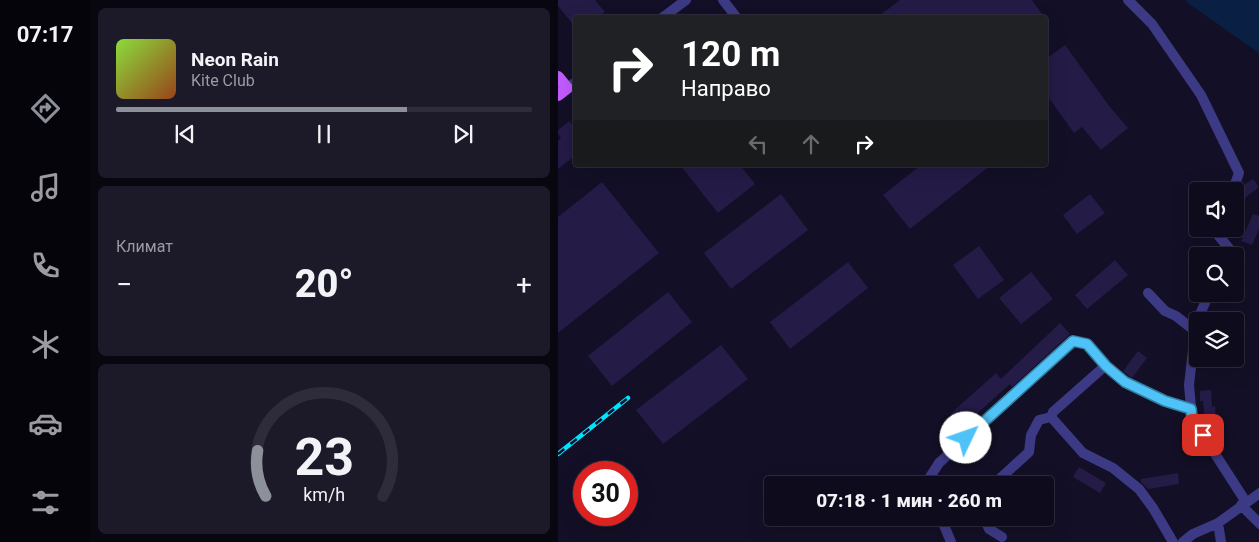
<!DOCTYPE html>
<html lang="ru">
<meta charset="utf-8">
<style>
body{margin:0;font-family:Roboto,sans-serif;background:#1c1929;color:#f1f3f6;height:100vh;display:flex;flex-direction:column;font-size:19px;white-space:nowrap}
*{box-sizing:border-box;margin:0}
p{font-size:16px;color:#9b9ba3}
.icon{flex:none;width:28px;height:28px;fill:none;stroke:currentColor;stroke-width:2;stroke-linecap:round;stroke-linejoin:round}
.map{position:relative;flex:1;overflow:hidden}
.panel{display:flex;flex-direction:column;gap:8px;padding:8px;background:#08060f;width:468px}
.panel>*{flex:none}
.top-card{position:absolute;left:15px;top:15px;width:475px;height:152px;border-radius:5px;box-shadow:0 5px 20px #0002,0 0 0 1px #2e2b3b;background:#202124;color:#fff;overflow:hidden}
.controls{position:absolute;left:631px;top:182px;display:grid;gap:10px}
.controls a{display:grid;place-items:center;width:55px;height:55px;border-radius:5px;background:#0e0b1c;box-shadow:0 5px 20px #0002,0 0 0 1px #2e2b3b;font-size:25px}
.speed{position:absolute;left:15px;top:461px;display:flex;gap:10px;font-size:25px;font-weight:700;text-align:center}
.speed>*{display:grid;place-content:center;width:65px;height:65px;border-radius:50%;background:#0e0b1c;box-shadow:0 5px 20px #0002,0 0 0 1px #2e2b3b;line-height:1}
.speed .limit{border:8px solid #d22;background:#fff;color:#111}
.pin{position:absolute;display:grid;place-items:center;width:42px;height:42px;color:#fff;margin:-21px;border-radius:10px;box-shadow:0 2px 8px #0006}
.me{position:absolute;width:55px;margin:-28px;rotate:48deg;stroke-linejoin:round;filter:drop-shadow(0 0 4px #0008)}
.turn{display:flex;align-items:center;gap:18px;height:105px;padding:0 25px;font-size:22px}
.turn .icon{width:65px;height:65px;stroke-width:2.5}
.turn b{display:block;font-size:35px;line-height:42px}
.lanes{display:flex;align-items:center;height:48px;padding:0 25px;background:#0003;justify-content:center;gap:25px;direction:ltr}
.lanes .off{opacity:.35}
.big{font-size:38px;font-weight:800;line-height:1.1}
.panel .widget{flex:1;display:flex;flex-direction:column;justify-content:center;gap:8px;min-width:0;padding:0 18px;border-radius:8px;background:#1c1929}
.panel .dial{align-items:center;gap:0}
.dial svg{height:130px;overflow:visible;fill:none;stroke:#2e2b3b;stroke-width:7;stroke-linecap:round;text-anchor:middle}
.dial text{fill:#f1f3f6;stroke:none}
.song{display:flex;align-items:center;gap:15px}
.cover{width:60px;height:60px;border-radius:8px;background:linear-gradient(135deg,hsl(90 70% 55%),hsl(20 70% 35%))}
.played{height:5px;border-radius:2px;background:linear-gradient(90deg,#8c9099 70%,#2e2b3b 70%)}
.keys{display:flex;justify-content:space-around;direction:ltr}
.heat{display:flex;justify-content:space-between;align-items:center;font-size:28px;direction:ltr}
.trip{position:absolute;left:206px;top:476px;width:290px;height:50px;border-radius:5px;background:#0e0b1c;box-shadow:0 5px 20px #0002,0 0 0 1px #2e2b3b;font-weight:800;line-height:50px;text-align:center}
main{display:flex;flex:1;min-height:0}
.menu{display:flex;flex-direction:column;width:90px;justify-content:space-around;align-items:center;background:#06040b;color:#9b9ba3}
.menu .icon{width:35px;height:35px}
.menu .on{color:#8c9099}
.menu b{font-size:22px;color:#f1f3f6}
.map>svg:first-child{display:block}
.water{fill:#0a1f44}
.building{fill:#241b47}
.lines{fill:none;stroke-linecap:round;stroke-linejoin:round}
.minor{stroke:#3d3a85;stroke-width:10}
.major{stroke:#c25bff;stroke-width:12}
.rail-casing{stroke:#00e5ff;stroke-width:4.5}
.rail{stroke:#130f26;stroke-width:2.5;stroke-dasharray:8;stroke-linecap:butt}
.route-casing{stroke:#337fa1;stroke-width:12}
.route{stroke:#4fc3f7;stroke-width:9}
</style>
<main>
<nav class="menu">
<b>07:17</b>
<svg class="icon on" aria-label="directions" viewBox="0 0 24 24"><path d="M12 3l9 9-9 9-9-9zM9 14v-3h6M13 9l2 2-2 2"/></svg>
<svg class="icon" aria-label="music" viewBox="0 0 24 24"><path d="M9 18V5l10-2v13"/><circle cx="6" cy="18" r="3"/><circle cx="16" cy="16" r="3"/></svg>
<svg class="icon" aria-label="phone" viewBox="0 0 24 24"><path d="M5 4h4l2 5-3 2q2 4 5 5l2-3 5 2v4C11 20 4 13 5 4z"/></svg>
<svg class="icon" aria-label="climate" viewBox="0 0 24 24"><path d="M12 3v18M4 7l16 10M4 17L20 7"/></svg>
<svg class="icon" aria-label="car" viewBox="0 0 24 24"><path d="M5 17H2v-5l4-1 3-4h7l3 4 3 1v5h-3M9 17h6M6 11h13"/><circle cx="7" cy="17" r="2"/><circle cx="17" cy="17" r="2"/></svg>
<svg class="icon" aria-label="filters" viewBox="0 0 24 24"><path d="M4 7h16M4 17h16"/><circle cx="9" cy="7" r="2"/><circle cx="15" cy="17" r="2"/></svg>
</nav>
<section class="panel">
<div class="widget">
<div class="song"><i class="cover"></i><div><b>Neon Rain</b><p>Kite Club</p></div></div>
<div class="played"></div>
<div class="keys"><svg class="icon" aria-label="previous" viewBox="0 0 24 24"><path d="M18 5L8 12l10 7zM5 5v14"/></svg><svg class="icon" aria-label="pause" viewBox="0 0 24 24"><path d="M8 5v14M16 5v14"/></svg><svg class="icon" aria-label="next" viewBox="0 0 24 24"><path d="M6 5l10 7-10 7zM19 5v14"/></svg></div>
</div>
<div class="widget"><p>Климат</p>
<div class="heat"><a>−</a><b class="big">20°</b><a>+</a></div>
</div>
<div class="widget dial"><svg viewBox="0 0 100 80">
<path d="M14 69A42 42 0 1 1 86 69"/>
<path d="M14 69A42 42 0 0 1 9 41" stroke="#8c9099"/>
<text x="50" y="56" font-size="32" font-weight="700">23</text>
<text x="50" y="72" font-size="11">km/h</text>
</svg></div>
</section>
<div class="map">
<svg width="702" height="542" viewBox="0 0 702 542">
<rect width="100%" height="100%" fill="#130f26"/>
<path class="water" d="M628,0H701V53L630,3Z"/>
<path class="building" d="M0,0H37L47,12L40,18H18V28L0,6Z
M342,0H474L487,18H318Z
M507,45L552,107L570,128L543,150L524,127L516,133L488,94V59Z
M11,121L18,129V155L0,169V141L3,138L0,134V130Z
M122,165H182L197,184L160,213Z
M363,165H433L352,229L325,195Z
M695,179L701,187L678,205V195L687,188L686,185Z
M44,182L101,253L0,333V217Z
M223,194L250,230L173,289L146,253Z
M532,194L547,213L519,234L505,215Z
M695,214L702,216V227L694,245L683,241Z
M421,246L446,280L420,299L395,265Z
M557,260L570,275L529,309L517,295Z
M290,262L310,288L232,349L212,322Z
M473,272L495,299L463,324L441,298Z
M110,292L134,322L54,386L30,356Z
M502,323L512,334L454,387L452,384L404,427L392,414L438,373L443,379Z
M163,345L190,379L105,444L78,410Z
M580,351L589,358L574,378L565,371Z
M653,390L654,407L657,406L659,431L651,432L647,426L645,401H642V391Z
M521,467L548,483L542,493L515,477Z
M620,473L621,484L590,489L583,482V479Z"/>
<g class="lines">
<path class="minor" d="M165,0L179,18
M570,0L594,24L643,95L681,173L677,184L669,191
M104,18L128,0
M9,88L18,82
M655,229L674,252L670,256
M590,293L607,311L618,316L637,331
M651,294L638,323L631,385L634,418L688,502
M493,417L495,412L547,366
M374,485L372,477L381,463L515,341L529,344L547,366L567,382L607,401L633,409
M435,485L471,452L473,435L481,420L493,417L525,453L555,468L581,489L595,508L615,542
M683,505L702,524
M383,518L393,542
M426,518L431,529L444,537
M625,542L635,534L660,523
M663,542L660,523L702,493"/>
<path class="major" d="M0,77L9,88L0,95"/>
<g class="rail-casing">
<path id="rail" d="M0,454L70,398"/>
</g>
<use href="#rail" class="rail"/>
</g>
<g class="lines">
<g class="route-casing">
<path id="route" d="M408,438L515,341L529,344L548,366L567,382L607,401L633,409L634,418L645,435"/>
</g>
<use href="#route" class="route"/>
</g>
</svg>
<div class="controls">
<a><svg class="icon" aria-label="sound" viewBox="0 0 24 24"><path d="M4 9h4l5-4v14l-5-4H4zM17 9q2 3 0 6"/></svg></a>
<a><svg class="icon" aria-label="search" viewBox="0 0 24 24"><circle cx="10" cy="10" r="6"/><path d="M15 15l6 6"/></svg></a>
<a><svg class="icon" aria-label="layers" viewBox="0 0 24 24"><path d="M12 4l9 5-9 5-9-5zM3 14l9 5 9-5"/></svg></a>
</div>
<div class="speed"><div class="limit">30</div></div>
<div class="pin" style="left:645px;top:435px;background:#d93025"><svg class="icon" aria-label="arrive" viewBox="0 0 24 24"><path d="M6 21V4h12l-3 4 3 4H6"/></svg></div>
<svg class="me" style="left:408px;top:438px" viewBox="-20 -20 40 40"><circle r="19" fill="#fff"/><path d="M0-13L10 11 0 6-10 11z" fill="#4fc3f7"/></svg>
<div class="trip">07:18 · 1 мин · 260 m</div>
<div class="top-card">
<div class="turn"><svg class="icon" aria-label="right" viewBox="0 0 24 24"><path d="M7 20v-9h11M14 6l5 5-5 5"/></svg><div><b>120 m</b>Направо</div></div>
<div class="lanes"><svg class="icon off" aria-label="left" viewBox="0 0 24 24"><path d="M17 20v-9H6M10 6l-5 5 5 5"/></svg><svg class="icon off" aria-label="ahead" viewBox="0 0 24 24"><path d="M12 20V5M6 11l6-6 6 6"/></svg><svg class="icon" aria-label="right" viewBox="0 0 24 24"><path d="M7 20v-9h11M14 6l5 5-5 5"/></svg></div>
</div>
</div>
</main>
